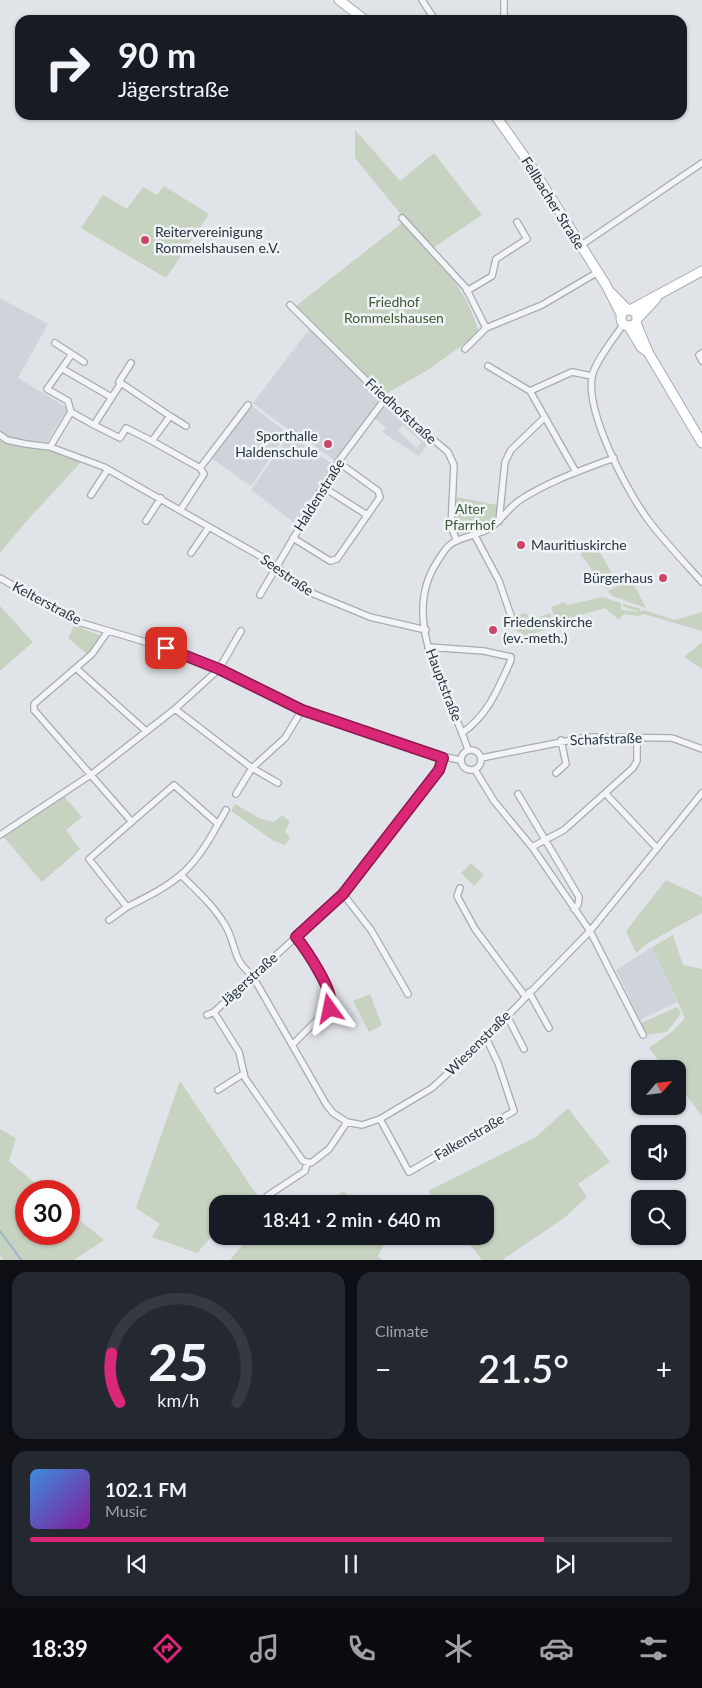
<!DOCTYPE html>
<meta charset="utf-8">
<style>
body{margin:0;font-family:Lato,sans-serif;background:#242831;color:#f1f3f6;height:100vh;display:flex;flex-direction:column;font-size:19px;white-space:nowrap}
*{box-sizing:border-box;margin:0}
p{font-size:16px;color:#9ea1a6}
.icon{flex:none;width:28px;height:28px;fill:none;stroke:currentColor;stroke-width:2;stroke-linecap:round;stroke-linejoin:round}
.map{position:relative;height:1260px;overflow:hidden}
.details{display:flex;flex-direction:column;gap:12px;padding:12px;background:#0d0f14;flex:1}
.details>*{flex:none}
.guide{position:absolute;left:15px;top:15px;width:672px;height:105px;border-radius:15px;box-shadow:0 1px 4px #0004;background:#171b24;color:#f1f3f6;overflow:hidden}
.needle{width:32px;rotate:62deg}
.tools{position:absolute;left:631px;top:1060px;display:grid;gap:10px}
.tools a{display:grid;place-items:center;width:55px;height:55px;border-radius:10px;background:#171b24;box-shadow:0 1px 4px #0004;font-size:25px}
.speed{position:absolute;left:15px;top:1180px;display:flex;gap:10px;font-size:25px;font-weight:700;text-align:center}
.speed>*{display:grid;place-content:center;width:65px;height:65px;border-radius:50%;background:#171b24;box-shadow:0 1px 4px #0004;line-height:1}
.speed .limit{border:8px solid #d22;background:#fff;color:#111}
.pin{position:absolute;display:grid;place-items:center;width:42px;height:42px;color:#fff;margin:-21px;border-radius:10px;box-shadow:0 2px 8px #0006}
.me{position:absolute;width:55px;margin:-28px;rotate:348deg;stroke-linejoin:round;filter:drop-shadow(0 0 4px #0008)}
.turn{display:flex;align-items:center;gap:18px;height:105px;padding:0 20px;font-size:22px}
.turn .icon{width:65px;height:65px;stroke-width:2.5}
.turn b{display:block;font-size:35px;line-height:42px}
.big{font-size:38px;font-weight:600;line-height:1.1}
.details .widget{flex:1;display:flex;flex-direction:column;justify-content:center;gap:8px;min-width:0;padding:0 18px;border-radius:15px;background:#242831}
.details .dial{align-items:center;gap:0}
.dial svg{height:130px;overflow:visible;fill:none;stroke:#363941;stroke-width:7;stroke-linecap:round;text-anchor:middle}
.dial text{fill:#f1f3f6;stroke:none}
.song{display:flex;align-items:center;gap:15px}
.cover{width:60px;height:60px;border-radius:8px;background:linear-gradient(135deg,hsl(210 70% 55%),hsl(290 70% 35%))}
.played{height:5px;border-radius:2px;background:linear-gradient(90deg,#db2777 80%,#363941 80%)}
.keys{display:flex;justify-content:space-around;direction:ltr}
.heat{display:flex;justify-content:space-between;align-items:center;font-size:28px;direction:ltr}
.details .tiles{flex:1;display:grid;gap:12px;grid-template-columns:1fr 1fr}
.widget:last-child{grid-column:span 2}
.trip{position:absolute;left:209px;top:1195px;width:285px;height:50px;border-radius:15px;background:#171b24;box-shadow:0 1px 4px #0004;font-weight:600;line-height:50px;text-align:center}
.menu{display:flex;height:80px;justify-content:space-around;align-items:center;background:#090b0e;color:#9ea1a6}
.menu .icon{width:35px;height:35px}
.menu .selected{color:#db2777}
.menu b{font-size:22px;color:#f1f3f6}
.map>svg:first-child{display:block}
.built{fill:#ced4da;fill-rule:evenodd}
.green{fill:#c7d2c1}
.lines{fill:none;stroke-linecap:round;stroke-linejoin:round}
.stream{stroke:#9bb6c8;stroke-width:2}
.street-casing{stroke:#a5acb2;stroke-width:8}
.secondary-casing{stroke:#a5acb2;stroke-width:11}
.street{stroke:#f2f4f7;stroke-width:5.5}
.secondary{stroke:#fff;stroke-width:9}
.route-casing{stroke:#8e194d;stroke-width:12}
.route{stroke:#db2777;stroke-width:9}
.poi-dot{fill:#cb476a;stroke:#eff3f6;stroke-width:2}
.labels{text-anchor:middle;stroke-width:5;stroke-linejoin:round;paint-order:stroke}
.street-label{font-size:14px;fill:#29343f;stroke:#eff3f6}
.poi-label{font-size:14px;fill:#29343f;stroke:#eff3f6;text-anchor:start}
.park-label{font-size:14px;fill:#415b36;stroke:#eff3f6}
</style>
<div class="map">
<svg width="702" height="1261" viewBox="0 0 702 1261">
<rect width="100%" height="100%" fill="#e0e4e8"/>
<path class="built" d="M0,298L48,324L18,378L68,408L46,444L9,438L0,432Z
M311,327L381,399L336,462L303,437L299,438L253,403Z
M385,404L430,441L419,456L382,432L386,427L374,418ZM403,425L421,442L417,448L398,431Z
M251,405L287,433L251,486L211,458Z
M289,435L334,465L296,524L251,490Z
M652,947L677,1002L640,1020L616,970Z"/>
<path class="green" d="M355,130L400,181L434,153L482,215L433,248L403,217L355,158Z
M164,186L209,214L166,278L81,228L103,195L127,209L143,187L157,195Z
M403,222C436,258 466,286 479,333L431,368L386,394L296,306Z
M0,438L83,460L24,524L0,553Z
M456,497L497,505L496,520L473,532L457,534L453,526Z
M609,540L612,546L600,552L617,583L606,589L581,555V552L587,546Z
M631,579L646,608L612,596L608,591Z
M603,597L621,603V610L640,612L622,606L623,604L641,609L640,612L644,610L675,620L702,612V631L644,614L638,616L624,614L619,620L605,608L556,622L551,607L565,602L567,605Z
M0,606L33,642L0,671Z
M526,613L531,620L550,613L555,627L524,636L512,627L511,620L514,616Z
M74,625L101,636L87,654L68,638Z
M702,642V669L684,657Z
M63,795L82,817L66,830L80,849L42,882L2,835Z
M235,804L259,818L274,822L282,815L290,822L285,831L290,838L285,845L274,841L231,811Z
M471,863L484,875L474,886L461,873Z
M666,880L702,897V913L648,943L636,953L626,931Z
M673,935L683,965L702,969V1116L678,1085V1069H665L649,1048L674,1030L685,1018L652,947Z
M370,994L382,1025L369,1032L353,1001Z
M677,1007L681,1013L667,1032L647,1035L641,1023Z
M180,1081L263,1204H218L217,1230L197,1253L152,1237L160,1224L136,1208Z
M568,1108L610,1162L578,1184L587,1197L564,1218L502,1260H482L463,1236H485V1204H438L428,1191L536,1137Z
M0,1129L16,1138L9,1161L44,1191H26V1234H69V1211L104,1240L74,1260H3L0,1254Z
M344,1191L355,1204H322Z
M250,1236H380L385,1242L378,1256L382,1260H230Z"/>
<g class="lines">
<path class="stream" d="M0,1231L22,1261"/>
<g class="street-casing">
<path id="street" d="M422,0L435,20
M504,20V0
M499,121L504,115
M402,218L466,288L486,328
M580,246L702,163
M467,291L492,276L496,259L527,239L517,222
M290,305L385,399L448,452L454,465L451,527L457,541
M623,325C614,338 594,363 592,377C586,414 627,491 649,521C665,542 684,562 702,582
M55,343L72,354L47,389L68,401L71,412
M465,349L486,328L542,305L598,272
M702,353L699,355L702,361
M72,354L84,362
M488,366L530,391L572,372L592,376
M63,369L111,397
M121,383L119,382L131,363
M530,391L576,472
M170,416L186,426
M94,425L120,438L126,428L152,441
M0,435L7,440L26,444L50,447L104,467L267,560L314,594L370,617L426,630
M50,447L71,412L94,425L121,383L170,416L152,441L200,468
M323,487L367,515
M91,495L108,469
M181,509L204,474L200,468L248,405
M146,521L161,498
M499,521L505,462L511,450L544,418
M475,536L499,581L511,616
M293,538L330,561L337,559L380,497L378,491L338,462
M191,553L209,527
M0,578L75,621L166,648L219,669L302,710L426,753L460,760
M260,595L338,462L385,399
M108,631L92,654L34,704V710L132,822
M428,647L484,651L511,657V660C498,689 488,715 462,733
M77,669L146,731
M175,709L252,768L278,783
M461 760a10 10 0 1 1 20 0a10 10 0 1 1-20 0Z
M468,750C450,692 398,622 437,562C441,556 445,548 451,544C462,536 478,536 490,528C502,520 508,508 520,500C549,481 582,470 614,458
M481,758L587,737L672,738L702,749
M475,770L494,801L532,847L590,931L643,1035
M556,773L566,764L561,740
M174,785L218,824C192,873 175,883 127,907L89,859Z
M236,794L252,768L285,738L302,710
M518,794L579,897L578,905L574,909
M606,794L656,847
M218,824L226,810
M0,835L92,774L175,709L219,669L241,631
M532,847L564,830L633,768L637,761V737
M182,876C197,891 214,906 225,925C237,944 231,959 252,975L326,1104L333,1113L347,1122L362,1125L380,1119L432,1088L486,1038L590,931L702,793
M460,888L457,896L475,929L525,996
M343,894L371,930L408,994
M109,920L127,907
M529,992L549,1028
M214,1012L239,1052L245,1078L303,1161L311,1163L329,1149L347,1122
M207,1015L214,1012L343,894L439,770L443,758
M507,1016L524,1049
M292,1045L332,1005L315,961L296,937
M218,1090L243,1074
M380,1119L409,1172L514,1111L498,1063L486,1038
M271,1204L267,1196L305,1171L307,1163"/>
</g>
<g class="secondary-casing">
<path id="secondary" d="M339,0L365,20
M495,115L529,163L606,285L621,314
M610,292L628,310
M621 318a8 8 0 1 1 16 0a8 8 0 1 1-16 0Z
M630,310L702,271
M637,319L656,299
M636,323L648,352L702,443
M629,327L641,347L648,352"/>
</g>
<use href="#street" class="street"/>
<use href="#secondary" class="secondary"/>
</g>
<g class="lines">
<g class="route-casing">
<path id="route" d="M166,648L219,669L302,710L443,758L439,770L343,894L296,937C305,948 338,996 330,1009"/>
</g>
<use href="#route" class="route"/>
</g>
<g class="poi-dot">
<circle cx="145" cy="240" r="5"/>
<circle cx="328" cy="444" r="5"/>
<circle cx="521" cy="545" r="5"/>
<circle cx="663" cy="578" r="5"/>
<circle cx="493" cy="630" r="5"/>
</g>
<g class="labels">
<g class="street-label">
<text transform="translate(553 203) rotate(58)" y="5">Fellbacher Straße</text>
<text transform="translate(401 411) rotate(42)" y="5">Friedhofstraße</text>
<text transform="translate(319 495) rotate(-58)" y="5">Haldenstraße</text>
<text transform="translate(287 575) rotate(35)" y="5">Seestraße</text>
<text transform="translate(47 603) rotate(28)" y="5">Kelterstraße</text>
<text transform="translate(444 685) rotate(69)" y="5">Hauptstraße</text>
<text transform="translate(606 739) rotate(-2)" y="5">Schafstraße</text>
<text transform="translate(249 979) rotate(-42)" y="5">Jägerstraße</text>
<text transform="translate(478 1043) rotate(-45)" y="5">Wiesenstraße</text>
<text transform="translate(469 1137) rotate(-30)" y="5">Falkenstraße</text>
</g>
<g class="poi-label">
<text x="155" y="237">Reitervereinigung<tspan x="155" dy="16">Rommelshausen e.V.</tspan></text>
<text x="318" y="441" text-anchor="end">Sporthalle<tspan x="318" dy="16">Haldenschule</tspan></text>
<text x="531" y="550">Mauritiuskirche</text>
<text x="653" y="583" text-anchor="end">Bürgerhaus</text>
<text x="503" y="627">Friedenskirche<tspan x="503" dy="16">(ev.-meth.)</tspan></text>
</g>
<g class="park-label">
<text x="394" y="307">Friedhof<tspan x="394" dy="16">Rommelshausen</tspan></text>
<text x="470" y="514">Alter<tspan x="470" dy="16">Pfarrhof</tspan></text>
</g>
</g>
</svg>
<div class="tools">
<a><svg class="needle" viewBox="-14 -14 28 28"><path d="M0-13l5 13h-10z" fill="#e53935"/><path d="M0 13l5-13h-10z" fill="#9ea1a6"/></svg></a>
<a><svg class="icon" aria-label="sound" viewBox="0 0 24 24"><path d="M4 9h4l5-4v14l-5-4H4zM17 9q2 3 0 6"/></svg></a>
<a><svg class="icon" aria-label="search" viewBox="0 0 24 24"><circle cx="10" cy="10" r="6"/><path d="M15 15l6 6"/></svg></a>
</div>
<div class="speed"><div class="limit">30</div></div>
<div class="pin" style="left:166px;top:648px;background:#d93025"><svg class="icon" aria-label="arrive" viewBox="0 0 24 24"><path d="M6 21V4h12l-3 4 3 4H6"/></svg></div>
<svg class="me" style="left:330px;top:1009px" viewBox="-20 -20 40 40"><path d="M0-17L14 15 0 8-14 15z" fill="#db2777" stroke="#fff" stroke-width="4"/></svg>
<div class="trip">18:41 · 2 min · 640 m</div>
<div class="guide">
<div class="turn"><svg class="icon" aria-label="right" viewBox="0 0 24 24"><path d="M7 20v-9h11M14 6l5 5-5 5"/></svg><div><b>90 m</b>Jägerstraße</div></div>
</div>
</div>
<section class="details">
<div class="tiles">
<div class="widget dial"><svg viewBox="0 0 100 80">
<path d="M14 69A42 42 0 1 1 86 69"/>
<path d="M14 69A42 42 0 0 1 9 39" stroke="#db2777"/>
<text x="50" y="56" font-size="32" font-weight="700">25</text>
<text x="50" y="72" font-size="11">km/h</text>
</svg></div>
<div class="widget"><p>Climate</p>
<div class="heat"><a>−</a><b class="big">21.5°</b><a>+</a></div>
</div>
<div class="widget">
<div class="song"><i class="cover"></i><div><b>102.1 FM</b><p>Music</p></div></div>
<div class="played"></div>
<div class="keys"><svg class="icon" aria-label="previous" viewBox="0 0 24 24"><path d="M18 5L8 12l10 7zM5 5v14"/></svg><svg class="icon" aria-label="pause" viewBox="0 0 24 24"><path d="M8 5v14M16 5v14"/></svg><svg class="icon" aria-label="next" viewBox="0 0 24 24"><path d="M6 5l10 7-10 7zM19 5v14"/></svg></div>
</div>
</div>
</section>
<nav class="menu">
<b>18:39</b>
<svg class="icon selected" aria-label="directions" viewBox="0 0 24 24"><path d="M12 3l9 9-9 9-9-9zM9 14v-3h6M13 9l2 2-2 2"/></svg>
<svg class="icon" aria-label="music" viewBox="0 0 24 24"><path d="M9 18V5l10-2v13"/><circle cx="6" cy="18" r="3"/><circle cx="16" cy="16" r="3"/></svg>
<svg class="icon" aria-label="phone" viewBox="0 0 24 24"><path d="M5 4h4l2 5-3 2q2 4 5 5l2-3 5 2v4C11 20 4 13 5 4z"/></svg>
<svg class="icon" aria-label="climate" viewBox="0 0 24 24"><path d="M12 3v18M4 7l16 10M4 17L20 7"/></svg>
<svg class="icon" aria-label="car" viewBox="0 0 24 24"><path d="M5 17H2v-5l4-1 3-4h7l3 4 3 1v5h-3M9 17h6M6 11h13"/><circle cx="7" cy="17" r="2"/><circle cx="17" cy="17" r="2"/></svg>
<svg class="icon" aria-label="filters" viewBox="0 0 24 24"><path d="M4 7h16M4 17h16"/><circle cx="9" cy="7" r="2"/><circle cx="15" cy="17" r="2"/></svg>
</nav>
